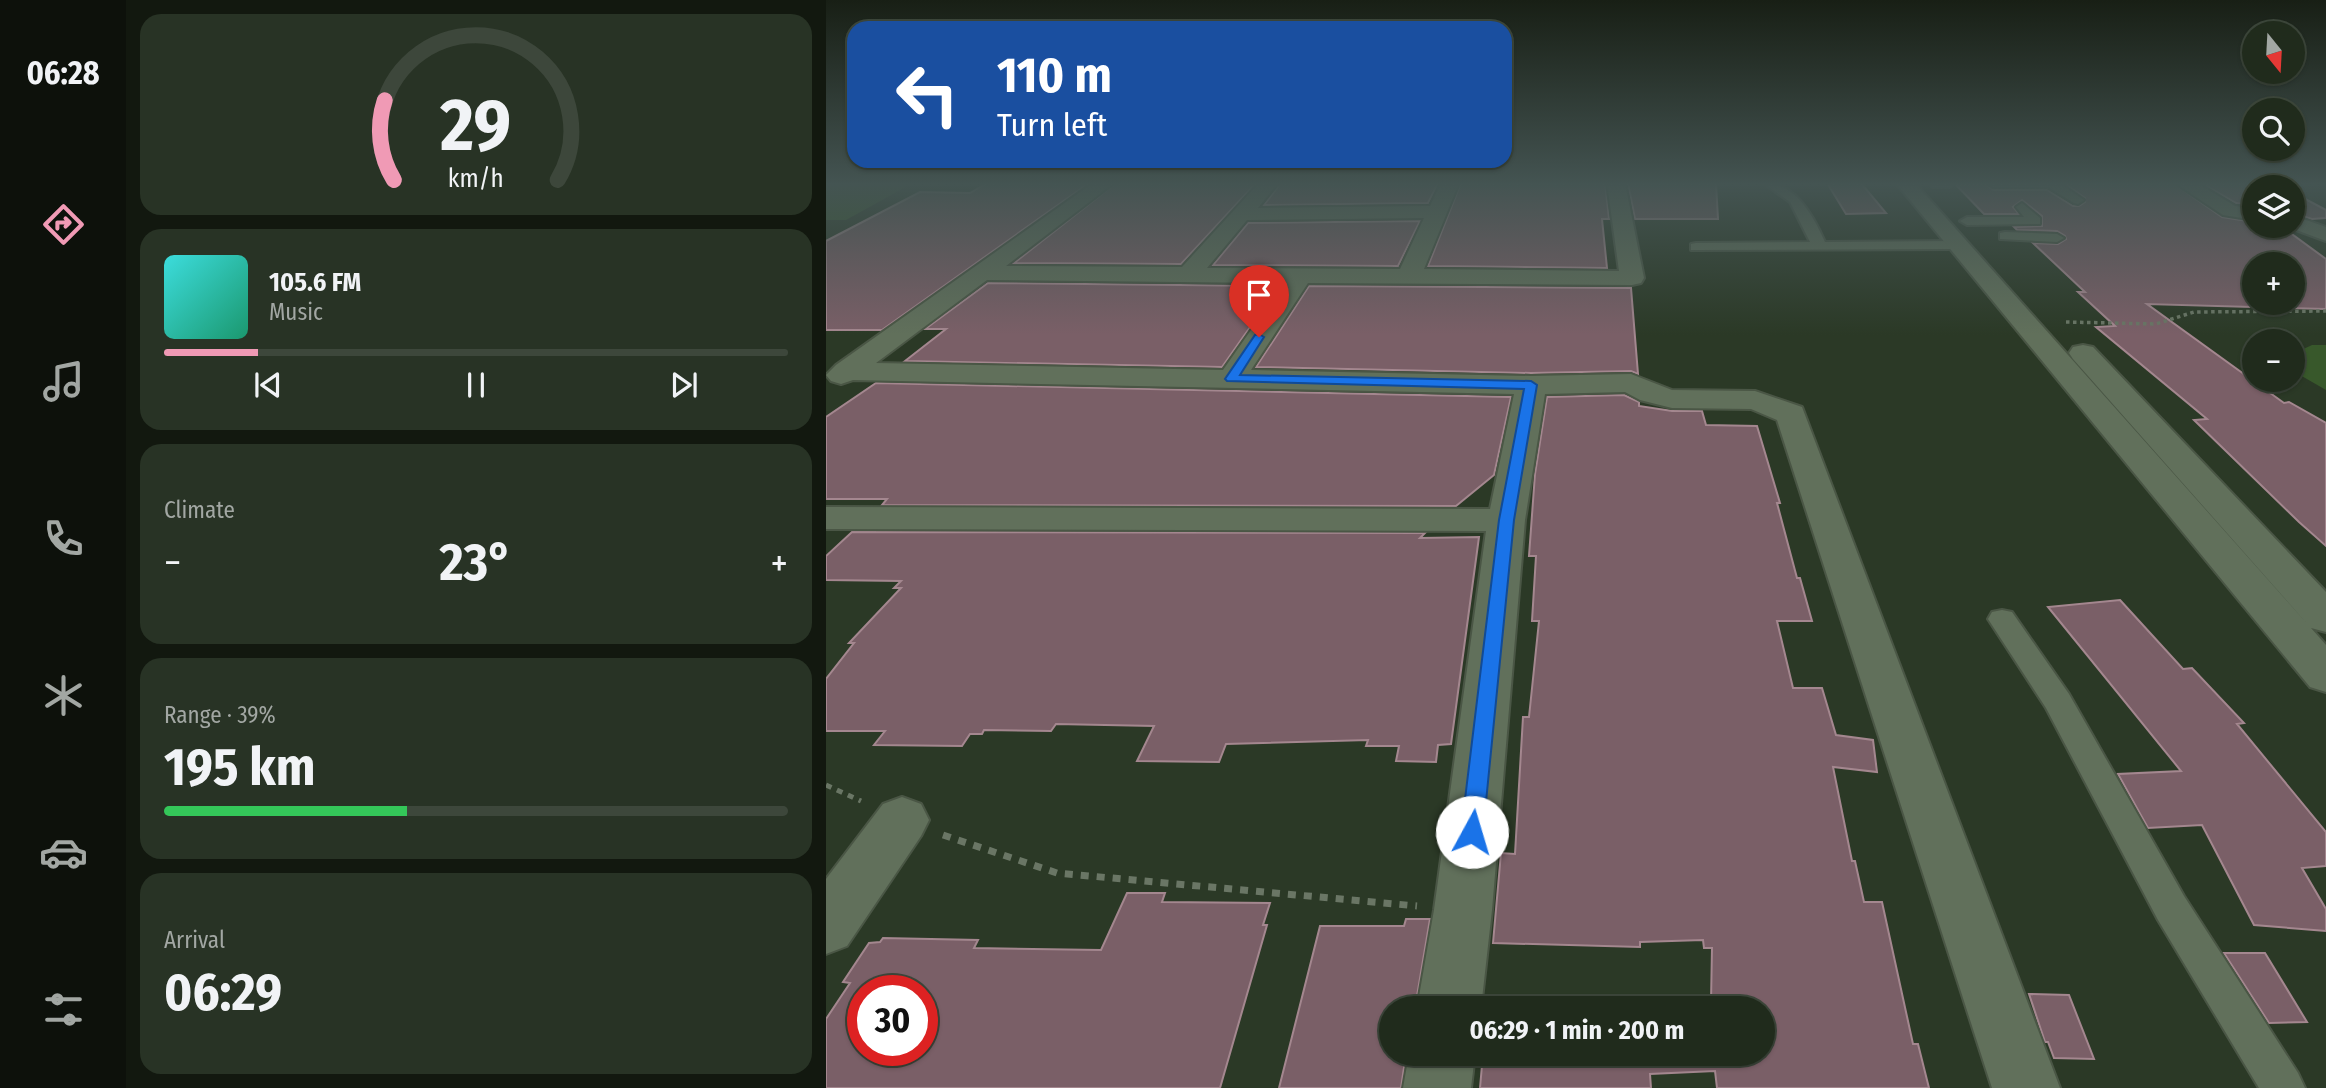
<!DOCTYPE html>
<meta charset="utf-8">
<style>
body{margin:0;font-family:"Fira Sans Condensed",sans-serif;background:#283325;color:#f1f3f6;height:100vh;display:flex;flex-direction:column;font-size:26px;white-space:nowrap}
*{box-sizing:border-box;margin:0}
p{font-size:23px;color:#a2a7a3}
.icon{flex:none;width:38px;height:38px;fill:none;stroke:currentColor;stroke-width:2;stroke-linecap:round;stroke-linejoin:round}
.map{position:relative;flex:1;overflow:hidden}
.side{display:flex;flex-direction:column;gap:14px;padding:14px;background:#12180f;width:700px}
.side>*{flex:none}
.hud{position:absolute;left:21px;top:21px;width:665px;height:147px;border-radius:21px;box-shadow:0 2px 5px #0004,0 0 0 2px #3d473b;background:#1a4fa0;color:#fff;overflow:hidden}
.needle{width:46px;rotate:162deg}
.controls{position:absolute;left:1416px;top:21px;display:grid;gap:14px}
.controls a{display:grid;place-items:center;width:63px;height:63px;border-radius:50%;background:#202b1c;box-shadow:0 2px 5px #0004,0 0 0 2px #3d473b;font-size:35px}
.speed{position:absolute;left:21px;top:975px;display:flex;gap:14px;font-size:35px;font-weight:700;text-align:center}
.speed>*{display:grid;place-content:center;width:91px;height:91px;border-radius:50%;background:#202b1c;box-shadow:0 2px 5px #0004,0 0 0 2px #3d473b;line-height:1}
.speed .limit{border:10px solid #d22;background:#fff;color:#111}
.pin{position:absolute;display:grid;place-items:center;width:60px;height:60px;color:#fff;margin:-72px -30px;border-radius:50% 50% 50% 0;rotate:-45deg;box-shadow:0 0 7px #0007}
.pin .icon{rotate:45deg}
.me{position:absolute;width:77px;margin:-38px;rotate:6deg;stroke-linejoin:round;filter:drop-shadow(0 0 5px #0008)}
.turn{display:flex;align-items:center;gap:24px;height:147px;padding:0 35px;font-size:32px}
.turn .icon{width:91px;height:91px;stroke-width:2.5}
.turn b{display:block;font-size:49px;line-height:60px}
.big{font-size:52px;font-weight:700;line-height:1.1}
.side .card{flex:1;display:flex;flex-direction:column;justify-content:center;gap:10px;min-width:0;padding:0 24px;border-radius:21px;background:#283325}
.side .dial{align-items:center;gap:0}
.dial svg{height:182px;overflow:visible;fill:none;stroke:#3d473b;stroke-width:7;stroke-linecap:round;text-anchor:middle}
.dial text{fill:#f1f3f6;stroke:none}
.song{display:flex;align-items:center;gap:21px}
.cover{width:84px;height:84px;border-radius:10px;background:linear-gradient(135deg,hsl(180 70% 55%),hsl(160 70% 35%))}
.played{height:7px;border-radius:4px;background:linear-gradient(90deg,#f09ab5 15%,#3d473b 15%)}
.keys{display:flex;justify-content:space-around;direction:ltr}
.heat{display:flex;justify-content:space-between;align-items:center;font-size:38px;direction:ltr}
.charge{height:10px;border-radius:5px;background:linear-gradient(90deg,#34c759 39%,#3d473b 0)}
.trip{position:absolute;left:553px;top:996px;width:396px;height:70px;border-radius:35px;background:#202b1c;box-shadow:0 2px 5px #0004,0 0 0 2px #3d473b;font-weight:700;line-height:70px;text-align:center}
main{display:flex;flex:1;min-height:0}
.menu{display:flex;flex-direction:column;width:126px;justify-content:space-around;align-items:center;background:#0d110b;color:#a2a7a3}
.menu .icon{width:49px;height:49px}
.menu .selected{color:#f09ab5}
.menu b{font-size:32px;color:#f1f3f6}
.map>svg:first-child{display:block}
.green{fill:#38582b}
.building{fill:#7a5f67;stroke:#a4878f;stroke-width:2;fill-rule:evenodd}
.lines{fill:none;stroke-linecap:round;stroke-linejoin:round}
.lane-casing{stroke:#4a5645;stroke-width:4}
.street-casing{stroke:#4a5645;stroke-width:4}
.secondary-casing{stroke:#4a5645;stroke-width:4}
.path-far2{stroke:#6a7665;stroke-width:3.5;stroke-dasharray:3.5 3.5;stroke-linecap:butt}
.path-far1{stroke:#6a7665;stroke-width:5;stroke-dasharray:6 6;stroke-linecap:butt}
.path{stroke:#6a7665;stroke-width:7;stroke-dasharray:8 8;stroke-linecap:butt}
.lane{fill:#61705b;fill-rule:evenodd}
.street{fill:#61705b;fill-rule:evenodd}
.secondary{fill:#61705b;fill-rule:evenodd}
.route{fill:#1a73e8;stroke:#114b97;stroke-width:2}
</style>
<main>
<nav class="menu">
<b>06:28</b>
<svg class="icon selected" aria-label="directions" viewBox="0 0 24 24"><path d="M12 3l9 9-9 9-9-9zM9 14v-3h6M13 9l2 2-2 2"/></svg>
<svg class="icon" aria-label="music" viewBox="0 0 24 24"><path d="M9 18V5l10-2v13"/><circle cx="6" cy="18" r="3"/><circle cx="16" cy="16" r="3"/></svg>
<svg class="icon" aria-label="phone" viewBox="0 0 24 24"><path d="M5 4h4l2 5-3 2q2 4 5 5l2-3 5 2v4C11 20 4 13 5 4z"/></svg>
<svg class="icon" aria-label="climate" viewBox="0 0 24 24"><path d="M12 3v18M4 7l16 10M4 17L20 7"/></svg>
<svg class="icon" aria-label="car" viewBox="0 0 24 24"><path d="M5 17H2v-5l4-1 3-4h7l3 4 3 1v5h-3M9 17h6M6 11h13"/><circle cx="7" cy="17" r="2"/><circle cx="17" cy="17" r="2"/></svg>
<svg class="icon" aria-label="filters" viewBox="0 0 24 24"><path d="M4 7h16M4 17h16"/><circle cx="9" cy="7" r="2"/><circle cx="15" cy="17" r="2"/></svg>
</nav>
<section class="side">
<div class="card dial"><svg viewBox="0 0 100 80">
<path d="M14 69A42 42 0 1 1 86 69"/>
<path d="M14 69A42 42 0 0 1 10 34" stroke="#f09ab5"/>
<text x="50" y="56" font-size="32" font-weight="700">29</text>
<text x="50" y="72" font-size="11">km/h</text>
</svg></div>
<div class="card">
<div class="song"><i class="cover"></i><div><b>105.6 FM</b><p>Music</p></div></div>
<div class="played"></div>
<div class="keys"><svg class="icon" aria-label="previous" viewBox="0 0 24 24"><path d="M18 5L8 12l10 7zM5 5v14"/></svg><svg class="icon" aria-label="pause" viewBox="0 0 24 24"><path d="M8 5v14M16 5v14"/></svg><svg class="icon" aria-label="next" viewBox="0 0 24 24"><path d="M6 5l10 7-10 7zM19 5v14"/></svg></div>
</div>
<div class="card"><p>Climate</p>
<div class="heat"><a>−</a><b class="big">23°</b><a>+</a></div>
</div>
<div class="card"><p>Range · 39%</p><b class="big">195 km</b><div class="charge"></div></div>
<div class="card"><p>Arrival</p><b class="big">06:29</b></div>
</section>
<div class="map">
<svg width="1500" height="1088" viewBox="0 0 1500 1088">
<rect width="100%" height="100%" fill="#2b3926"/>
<path class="green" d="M0,183H87L20,220H0Z
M1486,345H1500V390L1467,371V354Z"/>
<path class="building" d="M161,183H263L56,330H0V241L94,192L144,193Z
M290,183H430L355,264L188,263Z
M455,183H612L602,203L438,205Z
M635,183H779L783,219H776L781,268L602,266Z
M802,183H890L892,219H809Z
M1001,183H1035L1060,213L1020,214Z
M1238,183H1347L1396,217L1428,222V226H1455L1500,259V309L1321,304L1458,403L1463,402L1500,423V546L1473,522L1368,420L1381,419L1270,327L1289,326L1252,292H1259L1207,243L1232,244L1240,239L1239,236L1231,231L1191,230L1188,227L1216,226V216L1196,200L1187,207L1193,214H1158L1130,185L1159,184L1167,190H1221L1247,206H1253L1259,202V198ZM1428,264H1466V303H1428Z
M1376,183H1449L1458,187H1428V205L1410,203Z
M1466,192L1500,210V218L1486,219L1466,213Z
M594,221L572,266L387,265L422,223Z
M162,283L453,286L396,367L79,361L120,329H99Z
M483,286L805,288L812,374L805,371L705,373L430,367Z
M50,383L685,397L668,475L630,506L56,505L61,499H0V417Z
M798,395L813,402V406L846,411H876L880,425L931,426L954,503H951L971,578H974L986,621H951L967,688H996L1010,735L1047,740L1051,772L1007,767L1026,861H1029L1038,902H1056L1087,1044H1092L1103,1088H891L889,1071L824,1074L825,1088H654L657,1054H936V1008H661L662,1002H885L886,948H878L877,940L814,942V947L667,943L675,853L689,854L697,717H703L713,621H706L710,556H703L709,474L721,397Z
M26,532L599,533L594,538L653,537L625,744L612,745L610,762L570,761L573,746H540L542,740L400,744L393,762L311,761L328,726L230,724L225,731L158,730L156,734H144L136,746L48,745L59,731H0V679L28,643H23L75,588H68L75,581L0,580V556Z
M1294,600L1357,669L1366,668L1418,723L1411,724L1500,832V866L1476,868L1500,909V931L1428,925L1376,825L1322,828L1292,774L1355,771L1222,607Z
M301,893H339L336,902L444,903L437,925H441L394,1088H0V1019L24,983L17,982L43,943L54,942L57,938L152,940L148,948L275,950ZM37,990H96V1050H37Z
M580,919H604L589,1008H565V1054H580L575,1088H453L494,926H578Z
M1398,953H1439L1481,1022L1443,1023Z
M1203,994L1243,995L1268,1059L1228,1058L1222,1042H1219Z"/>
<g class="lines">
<g class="lane-casing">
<path id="lane" d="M937,183C969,182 987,215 999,242L1130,241L1137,245L1130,249L865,250V244L870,243L984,242L964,202Z
M1105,183H1129L1123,187H1106Z
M1161,183H1233L1258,200L1252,204L1248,203L1222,187H1167Z
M1196,203L1214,218V224L1141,225L1134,221L1141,217H1198L1190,207Z
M1179,232L1231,234L1238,238L1231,242L1174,239V233Z
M1176,610L1186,612L1243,694L1358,896L1472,1073L1479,1088H1433L1332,920L1220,708L1162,619L1166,612Z"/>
</g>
<g class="street-casing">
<path id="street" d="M267,183H288L180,266L356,267L433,183H452L432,208L604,206L615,183H633L598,269L793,271L781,183H799L818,278L815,283L806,285L482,283L425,370L705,376L805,374L846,390L929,391L976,407L1234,1088H1166L951,420L925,409L846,408L814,400L799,392L719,394L699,520L666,910L655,1008H591L608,910L660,531L0,529V507L664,509L688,394L27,380L15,384L5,381L0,375L10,365ZM598,218L574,269L381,268L421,220ZM161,280L458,283L397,370L50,363Z
M1349,183H1371L1409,206L1428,208V220L1397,215Z
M1466,215L1500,227V241L1459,226H1466Z
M76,797L95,804L103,820L95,836L21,946L0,954V879L57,804Z
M583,1054H649L645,1088H577Z"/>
</g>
<g class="secondary-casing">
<path id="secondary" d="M1070,183H1089L1484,627L1247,359L1243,353L1247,347L1257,345L1267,347L1500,592V632L1485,628L1500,645V692L1484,687Z"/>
</g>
<path class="path-far2" d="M1240,322L1330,324L1368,312L1500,311"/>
<path class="path-far1" d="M0,785L35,801"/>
<path class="path" d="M117,835L231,873L591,906"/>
<use href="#lane" class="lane"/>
<use href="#street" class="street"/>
<use href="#secondary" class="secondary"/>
</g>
<linearGradient id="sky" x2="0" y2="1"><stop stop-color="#181f15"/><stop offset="0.55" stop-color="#445452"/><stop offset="1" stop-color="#445452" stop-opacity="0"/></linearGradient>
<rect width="1500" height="335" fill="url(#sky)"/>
<path class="route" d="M433,334L438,337L414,375L705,381L711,385L688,520L657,832L654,839L646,842L638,839L635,832L673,520L698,389L401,381L399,379L429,335Z"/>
</svg>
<div class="controls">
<a><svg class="needle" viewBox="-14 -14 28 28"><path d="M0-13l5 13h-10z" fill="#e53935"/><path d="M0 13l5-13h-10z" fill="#a2a7a3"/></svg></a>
<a><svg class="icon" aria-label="search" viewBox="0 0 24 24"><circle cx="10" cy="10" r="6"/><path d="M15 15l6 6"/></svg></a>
<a><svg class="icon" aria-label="layers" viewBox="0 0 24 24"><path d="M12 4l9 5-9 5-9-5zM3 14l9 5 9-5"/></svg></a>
<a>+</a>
<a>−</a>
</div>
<div class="speed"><div class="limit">30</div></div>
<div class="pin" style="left:433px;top:337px;background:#d93025"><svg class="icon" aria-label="arrive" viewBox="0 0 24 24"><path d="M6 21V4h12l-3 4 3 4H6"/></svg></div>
<svg class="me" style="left:646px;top:832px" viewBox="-20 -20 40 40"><circle r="19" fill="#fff"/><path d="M0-13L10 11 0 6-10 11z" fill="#1a73e8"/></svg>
<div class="trip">06:29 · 1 min · 200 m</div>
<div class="hud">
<div class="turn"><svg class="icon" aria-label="left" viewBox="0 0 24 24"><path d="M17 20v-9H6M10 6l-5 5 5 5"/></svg><div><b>110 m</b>Turn left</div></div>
</div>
</div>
</main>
